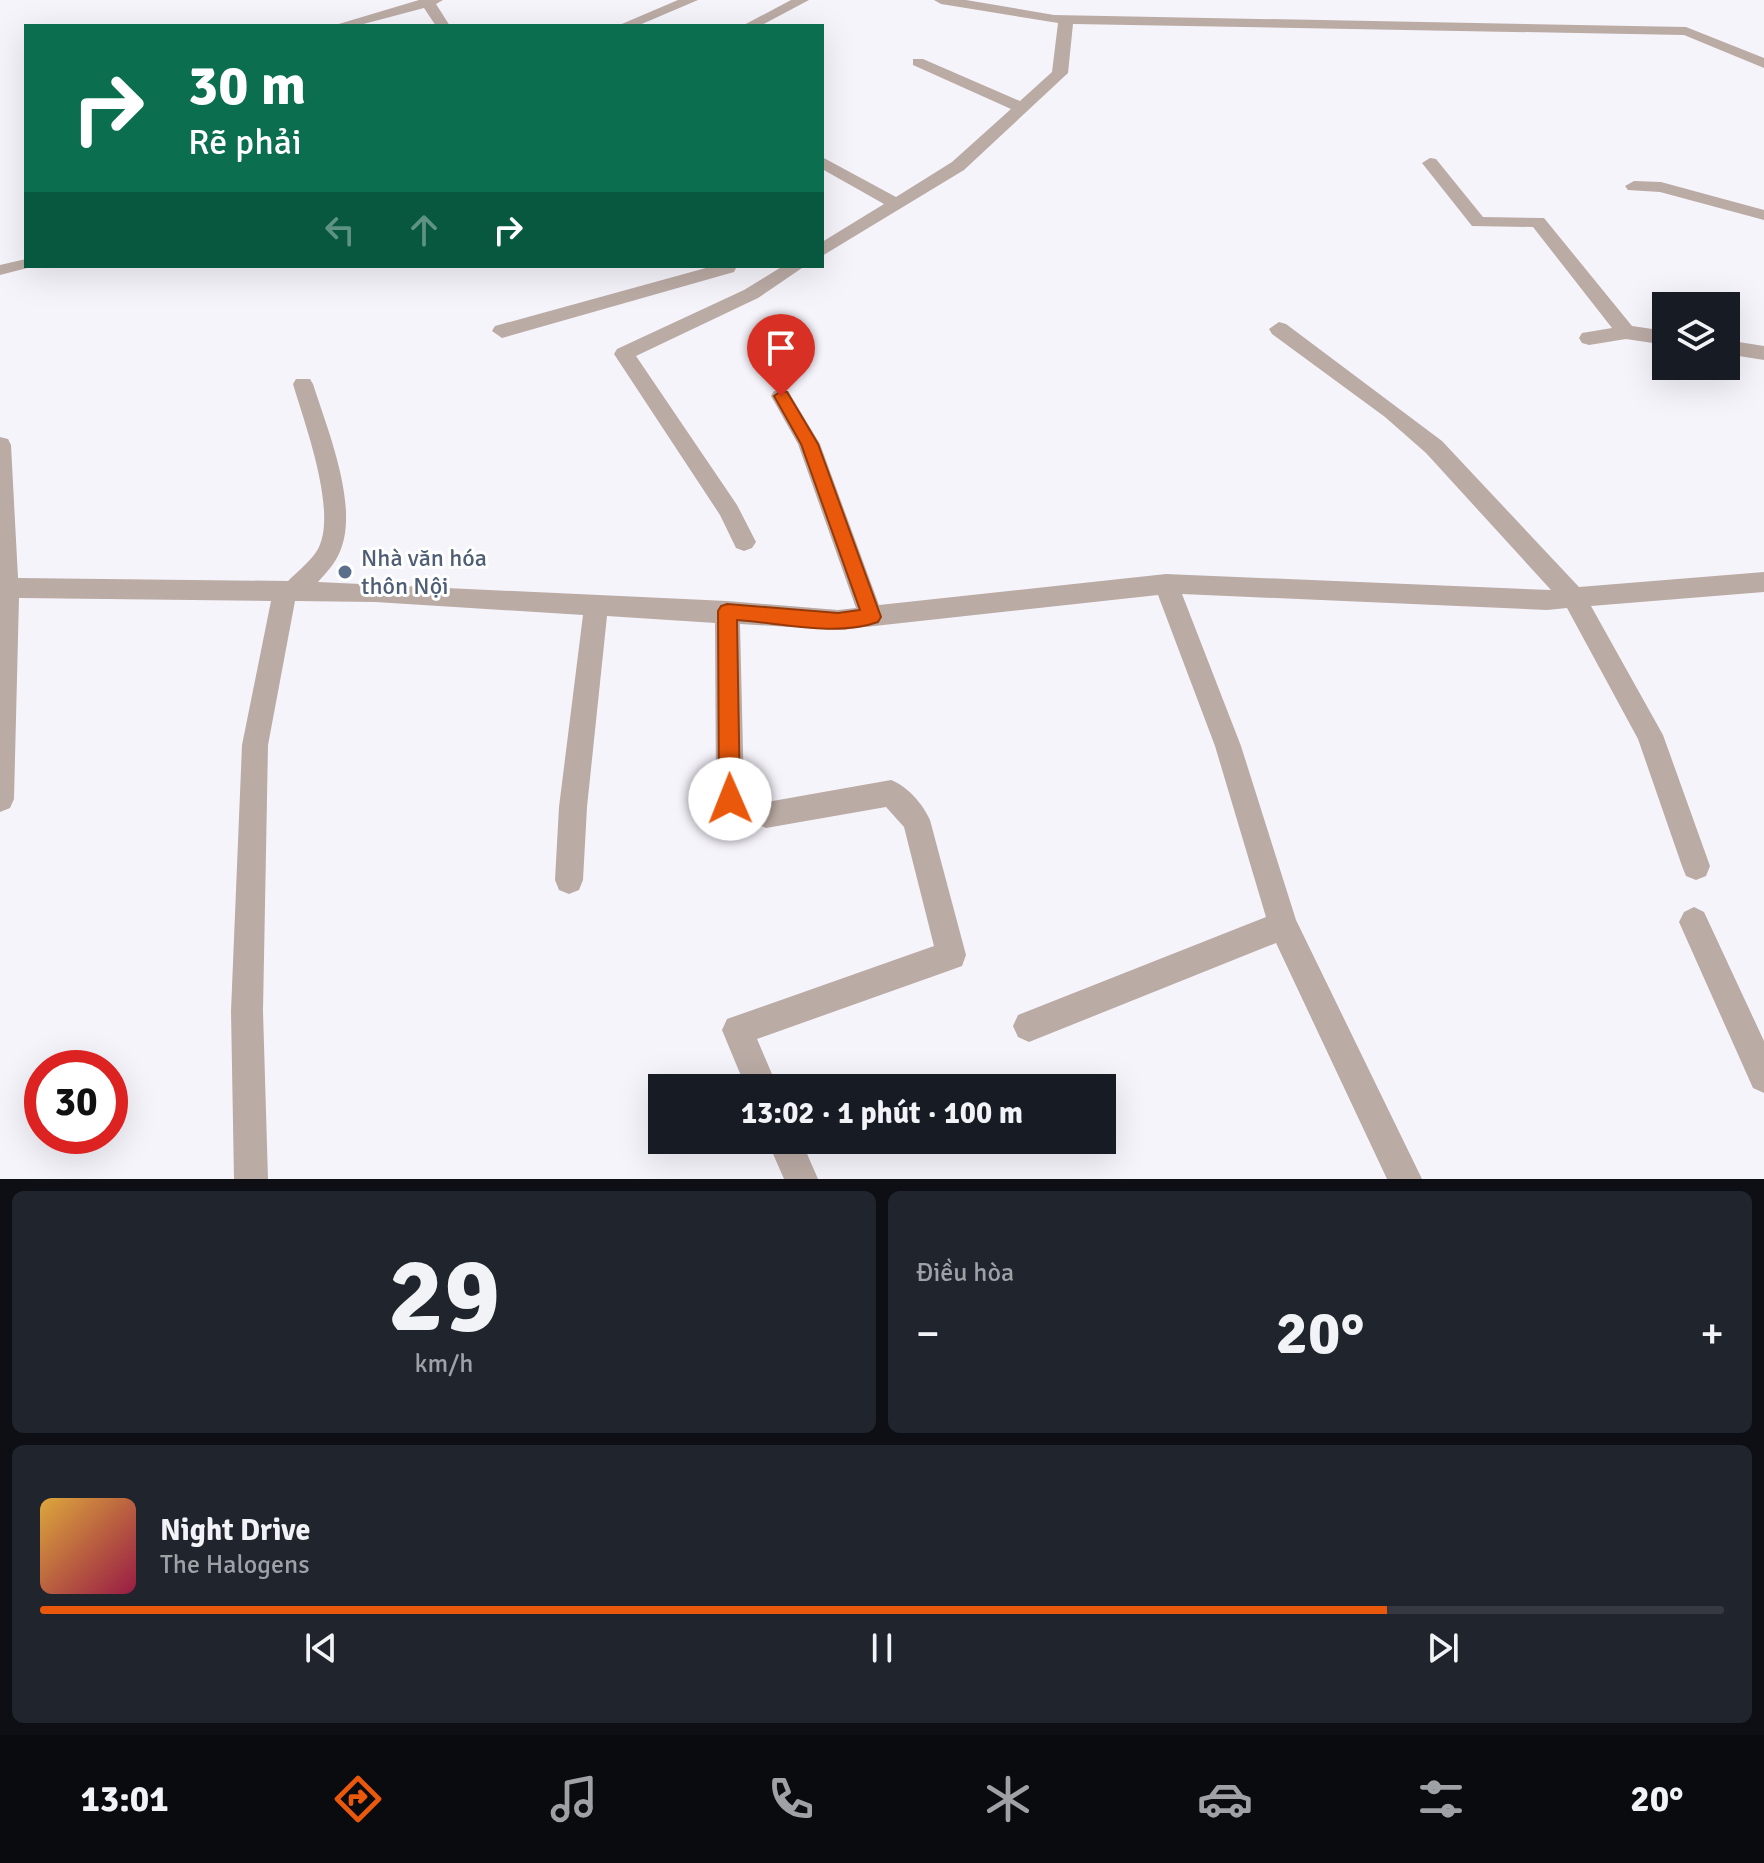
<!DOCTYPE html>
<html lang="vi">
<meta charset="utf-8">
<style>
body{margin:0;font-family:Signika,sans-serif;background:#20242c;color:#f1f3f6;height:100vh;display:flex;flex-direction:column;font-size:30px;white-space:nowrap}
*{box-sizing:border-box;margin:0}
p{font-size:26px;color:#9ea1a6}
.icon{flex:none;width:44px;height:44px;fill:none;stroke:currentColor;stroke-width:2;stroke-linecap:round;stroke-linejoin:round}
.map{position:relative;height:1179px;overflow:hidden}
.sheet{display:flex;flex-direction:column;gap:12px;padding:12px;background:#0d0f14;flex:1}
.sheet>*{flex:none}
.hud{position:absolute;left:24px;top:24px;width:800px;height:244px;border-radius:0px;box-shadow:0 8px 32px #0002;background:#0b6e4f;color:#fff;overflow:hidden}
.tools{position:absolute;left:1652px;top:292px;display:grid;gap:16px}
.tools a{display:grid;place-items:center;width:88px;height:88px;border-radius:0px;background:#171b24;box-shadow:0 8px 32px #0002;font-size:40px}
.speed{position:absolute;left:24px;top:1050px;display:flex;gap:16px;font-size:40px;font-weight:700;text-align:center}
.speed>*{display:grid;place-content:center;width:104px;height:104px;border-radius:50%;background:#171b24;box-shadow:0 8px 32px #0002;line-height:1}
.speed .limit{border:12px solid #d22;background:#fff;color:#111}
.pin{position:absolute;display:grid;place-items:center;width:68px;height:68px;color:#fff;margin:-82px -34px;border-radius:50% 50% 50% 0;rotate:-45deg;box-shadow:0 0 8px #0007}
.pin .icon{rotate:45deg}
.me{position:absolute;width:88px;margin:-44px;rotate:359deg;stroke-linejoin:round;filter:drop-shadow(0 0 6px #0008)}
.turn{display:flex;align-items:center;gap:28px;height:168px;padding:0 32px;font-size:36px}
.turn .icon{width:104px;height:104px;stroke-width:2.5}
.turn b{display:block;font-size:56px;line-height:68px}
.lanes{display:flex;align-items:center;height:76px;padding:0 32px;background:#0003;justify-content:center;gap:40px;direction:ltr}
.lanes .off{opacity:.35}
.big{font-size:60px;font-weight:700;line-height:1.1}
.sheet .tile{flex:1;display:flex;flex-direction:column;justify-content:center;gap:12px;min-width:0;padding:0 28px;border-radius:12px;background:#20242c}
.sheet .dial{align-items:center;gap:0}
.dial b{font-size:104px;line-height:1}
.song{display:flex;align-items:center;gap:24px}
.cover{width:96px;height:96px;border-radius:12px;background:linear-gradient(135deg,hsl(40 70% 55%),hsl(340 70% 35%))}
.played{height:8px;border-radius:4px;background:linear-gradient(90deg,#ea580c 80%,#363941 80%)}
.keys{display:flex;justify-content:space-around;direction:ltr}
.heat{display:flex;justify-content:space-between;align-items:center;font-size:44px;direction:ltr}
.sheet .tiles{flex:1;display:grid;gap:12px;grid-template-columns:1fr 1fr}
.tile:last-child{grid-column:span 2}
.trip{position:absolute;left:648px;top:1074px;width:468px;height:80px;border-radius:0px;background:#171b24;box-shadow:0 8px 32px #0002;font-weight:700;line-height:80px;text-align:center}
.tab-bar{display:flex;height:128px;justify-content:space-around;align-items:center;background:#090b0e;color:#9ea1a6}
.tab-bar .icon{width:56px;height:56px}
.tab-bar .current{color:#ea580c}
.tab-bar b{font-size:36px;color:#f1f3f6}
.map>svg:first-child{display:block}
.lines{fill:none;stroke-linecap:round;stroke-linejoin:round}
.lane{fill:#bbaba5;fill-rule:evenodd}
.street{fill:#bbaba5;fill-rule:evenodd}
.route{fill:#ea580c;stroke:#983908;stroke-width:2}
.service-dot{fill:#5c6f8a;stroke:#fff;stroke-width:3}
.labels{text-anchor:middle;stroke-width:6;stroke-linejoin:round;paint-order:stroke}
.service-label{font-size:24px;fill:#4e5e75;stroke:#fff;text-anchor:start}
</style>
<div class="map">
<svg width="1764" height="1179" viewBox="0 0 1764 1179">
<rect width="100%" height="100%" fill="#f6f4fb"/>
<g class="lines">
<path class="lane" d="M26,259V266L31,267L0,275V265Z"/>
<path class="street" d="M419,0H443L436,4L450,26H436L424,8L356,26H332Z
M678,0H698L637,26H617Z
M791,0H809L760,26H742Z
M934,0H966L1054,15L1686,27L1764,58V68L1684,35L1073,24L1068,73L964,170L822,256V242L884,204L822,169V157L896,197L952,162L1011,109L913,65V59H923L1020,101L1052,72L1058,23L941,4Z
M1430,158L1436,159L1483,217L1544,218L1632,326L1666,331V345L1626,339L1589,345L1582,343L1579,338L1582,333L1612,328L1533,227L1472,226L1422,163Z
M1634,181L1661,182L1764,210V220L1660,192L1628,190L1625,186Z
M713,266L736,268L734,272L502,338L492,331L495,326Z
M783,266H805L758,298L636,356L737,505L756,542L752,548L744,551L736,548L720,515L614,354L617,349L744,290Z
M1279,322L1286,324L1442,441L1579,587L1764,572V592L1591,606L1663,735L1710,866L1706,876L1696,880L1686,876L1682,866L1638,739L1567,608L1547,610L1182,594L1241,746L1296,920L1422,1179H1387L1276,943L1029,1042L1018,1037L1013,1026L1018,1015L1266,917L1215,746L1158,595L838,630L740,624L744,792L767,802L891,780C907,786 923,804 930,820L966,955L962,966L951,970L757,1039L778,1088H746L722,1030L727,1019L934,946L904,827L886,807L766,828L720,808L716,799L715,623L607,616L587,807L583,880L579,890L569,894L559,890L555,880L559,807L583,615L375,602L295,601L268,745L263,1011L268,1179H234L231,1011L242,745L271,601L19,598L14,799L10,808L0,812V437L8,439L11,445L18,578L288,581C298,571 311,561 318,549C338,512 304,422 293,384L296,379H310L313,384C327,428 357,501 342,546C338,560 328,571 318,582L727,601L838,610L856,608L798,444L771,396L774,391H788L820,444L879,605L1166,574L1551,590L1426,453L1385,417L1272,334L1269,329Z
M1726,340L1764,346V360L1726,354Z
M1694,907L1704,912L1764,1041V1093L1753,1088L1679,922L1684,912Z
M767,1140H801L818,1179H784Z"/>
</g>
<path class="route" d="M781,391L787,392L818,444L881,617L878,622C836,637 780,623 737,620L740,799L737,806L730,809L722,806L719,799L718,611L721,606L727,604L838,613L860,610L801,444L774,396Z"/>
<circle class="service-dot" cx="345" cy="572" r="8"/>
<g class="labels">
<g class="service-label">
<text x="361" y="566">Nhà văn hóa<tspan x="361" dy="28">thôn Nội</tspan></text>
</g>
</g>
</svg>
<div class="tools">
<a><svg class="icon" aria-label="layers" viewBox="0 0 24 24"><path d="M12 4l9 5-9 5-9-5zM3 14l9 5 9-5"/></svg></a>
</div>
<div class="speed"><div class="limit">30</div></div>
<div class="pin" style="left:781px;top:396px;background:#d93025"><svg class="icon" aria-label="arrive" viewBox="0 0 24 24"><path d="M6 21V4h12l-3 4 3 4H6"/></svg></div>
<svg class="me" style="left:730px;top:799px" viewBox="-20 -20 40 40"><circle r="19" fill="#fff"/><path d="M0-13L10 11 0 6-10 11z" fill="#ea580c"/></svg>
<div class="trip">13:02 · 1 phút · 100 m</div>
<div class="hud">
<div class="turn"><svg class="icon" aria-label="right" viewBox="0 0 24 24"><path d="M7 20v-9h11M14 6l5 5-5 5"/></svg><div><b>30 m</b>Rẽ phải</div></div>
<div class="lanes"><svg class="icon off" aria-label="left" viewBox="0 0 24 24"><path d="M17 20v-9H6M10 6l-5 5 5 5"/></svg><svg class="icon off" aria-label="ahead" viewBox="0 0 24 24"><path d="M12 20V5M6 11l6-6 6 6"/></svg><svg class="icon" aria-label="right" viewBox="0 0 24 24"><path d="M7 20v-9h11M14 6l5 5-5 5"/></svg></div>
</div>
</div>
<section class="sheet">
<div class="tiles">
<div class="tile dial"><b>29</b><p>km/h</p></div>
<div class="tile"><p>Điều hòa</p>
<div class="heat"><a>−</a><b class="big">20°</b><a>+</a></div>
</div>
<div class="tile">
<div class="song"><i class="cover"></i><div><b>Night Drive</b><p>The Halogens</p></div></div>
<div class="played"></div>
<div class="keys"><svg class="icon" aria-label="previous" viewBox="0 0 24 24"><path d="M18 5L8 12l10 7zM5 5v14"/></svg><svg class="icon" aria-label="pause" viewBox="0 0 24 24"><path d="M8 5v14M16 5v14"/></svg><svg class="icon" aria-label="next" viewBox="0 0 24 24"><path d="M6 5l10 7-10 7zM19 5v14"/></svg></div>
</div>
</div>
</section>
<nav class="tab-bar">
<b>13:01</b>
<svg class="icon current" aria-label="directions" viewBox="0 0 24 24"><path d="M12 3l9 9-9 9-9-9zM9 14v-3h6M13 9l2 2-2 2"/></svg>
<svg class="icon" aria-label="music" viewBox="0 0 24 24"><path d="M9 18V5l10-2v13"/><circle cx="6" cy="18" r="3"/><circle cx="16" cy="16" r="3"/></svg>
<svg class="icon" aria-label="phone" viewBox="0 0 24 24"><path d="M5 4h4l2 5-3 2q2 4 5 5l2-3 5 2v4C11 20 4 13 5 4z"/></svg>
<svg class="icon" aria-label="climate" viewBox="0 0 24 24"><path d="M12 3v18M4 7l16 10M4 17L20 7"/></svg>
<svg class="icon" aria-label="car" viewBox="0 0 24 24"><path d="M5 17H2v-5l4-1 3-4h7l3 4 3 1v5h-3M9 17h6M6 11h13"/><circle cx="7" cy="17" r="2"/><circle cx="17" cy="17" r="2"/></svg>
<svg class="icon" aria-label="filters" viewBox="0 0 24 24"><path d="M4 7h16M4 17h16"/><circle cx="9" cy="7" r="2"/><circle cx="15" cy="17" r="2"/></svg>
<b>20°</b>
</nav>
